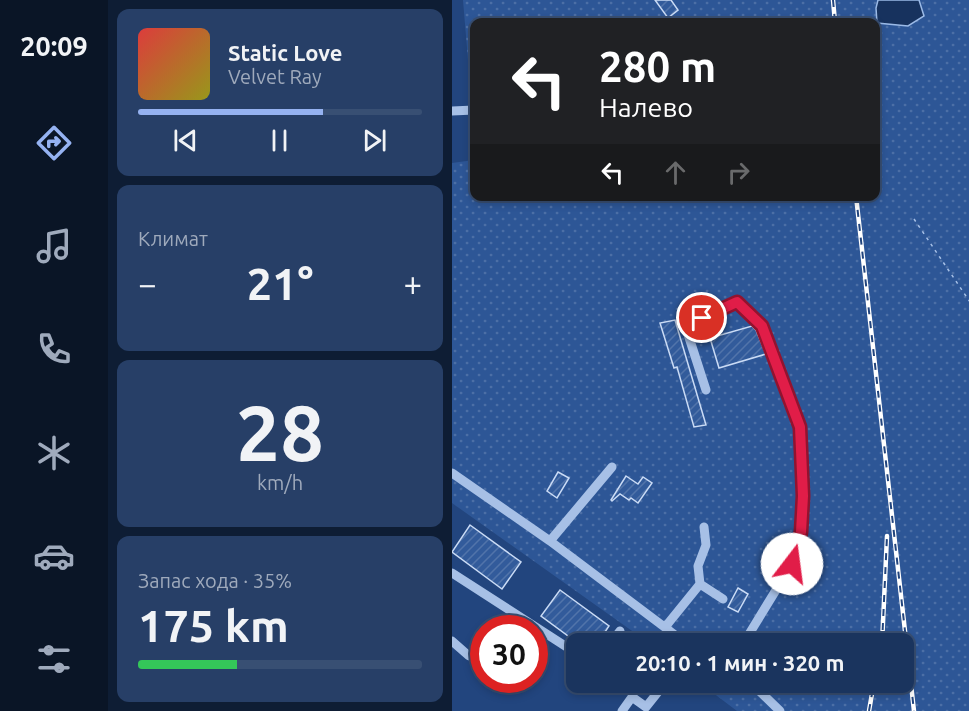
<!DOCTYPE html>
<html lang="ru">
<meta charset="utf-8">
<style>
body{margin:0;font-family:Ubuntu,sans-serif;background:#273f67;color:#f1f3f6;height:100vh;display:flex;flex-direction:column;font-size:22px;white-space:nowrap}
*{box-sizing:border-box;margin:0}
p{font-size:20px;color:#9faabc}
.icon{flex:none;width:33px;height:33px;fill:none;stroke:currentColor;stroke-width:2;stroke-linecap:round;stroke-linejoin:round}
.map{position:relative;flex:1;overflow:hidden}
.sheet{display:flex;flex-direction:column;gap:9px;padding:9px;background:#0e1d34;width:344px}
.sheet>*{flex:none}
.hud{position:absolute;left:18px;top:18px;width:410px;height:183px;border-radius:12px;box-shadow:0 3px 9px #0003,0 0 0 2px #384f73;background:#202124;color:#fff;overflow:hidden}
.speed{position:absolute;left:18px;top:615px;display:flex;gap:12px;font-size:30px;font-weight:700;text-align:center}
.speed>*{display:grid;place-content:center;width:78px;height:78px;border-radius:50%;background:#1a345e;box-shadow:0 3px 9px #0003,0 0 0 2px #384f73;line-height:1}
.speed .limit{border:9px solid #d22;background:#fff;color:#111}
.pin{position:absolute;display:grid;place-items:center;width:51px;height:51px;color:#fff;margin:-26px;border:3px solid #fff;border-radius:50%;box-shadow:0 2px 6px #0007}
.me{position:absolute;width:66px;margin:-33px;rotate:15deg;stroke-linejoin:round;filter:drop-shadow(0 0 4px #0008)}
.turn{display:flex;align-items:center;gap:21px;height:126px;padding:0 30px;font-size:27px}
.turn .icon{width:78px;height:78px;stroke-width:2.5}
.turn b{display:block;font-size:42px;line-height:51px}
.lanes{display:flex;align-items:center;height:57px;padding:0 30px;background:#0003;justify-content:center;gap:30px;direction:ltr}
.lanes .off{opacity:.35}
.big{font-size:45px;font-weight:700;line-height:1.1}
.sheet .card{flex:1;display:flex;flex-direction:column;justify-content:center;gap:9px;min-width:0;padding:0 21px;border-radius:12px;background:#273f67}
.sheet .dial{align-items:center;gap:0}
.dial b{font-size:78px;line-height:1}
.song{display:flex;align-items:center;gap:18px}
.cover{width:72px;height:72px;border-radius:9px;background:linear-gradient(135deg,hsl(0 70% 55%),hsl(60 70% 35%))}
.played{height:6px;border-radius:3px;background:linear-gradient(90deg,#95b2f1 65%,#384f73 65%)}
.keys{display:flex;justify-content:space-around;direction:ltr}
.heat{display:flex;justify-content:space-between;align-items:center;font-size:33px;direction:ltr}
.charge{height:9px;border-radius:4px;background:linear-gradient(90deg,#34c759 35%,#384f73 0)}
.trip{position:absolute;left:114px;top:633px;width:348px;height:60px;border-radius:12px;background:#1a345e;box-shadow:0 3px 9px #0003,0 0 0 2px #384f73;font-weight:700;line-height:60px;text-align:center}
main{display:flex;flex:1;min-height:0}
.tab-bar{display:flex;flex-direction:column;width:108px;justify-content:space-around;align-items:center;background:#0a1526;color:#9faabc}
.tab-bar .icon{width:42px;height:42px}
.tab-bar .selected{color:#95b2f1}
.tab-bar b{font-size:27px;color:#f1f3f6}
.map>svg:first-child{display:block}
.grass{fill:url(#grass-dots)}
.water{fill:#17325e;stroke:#9bbae7;stroke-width:1.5}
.building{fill:url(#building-hatch);stroke:#cadbf5;stroke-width:1.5}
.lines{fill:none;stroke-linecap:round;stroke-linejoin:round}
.path{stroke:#a7c0e6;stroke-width:1.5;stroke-dasharray:3 4.5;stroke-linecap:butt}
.minor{stroke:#a7c0e6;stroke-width:9}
.rail-casing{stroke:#fff;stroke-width:4.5}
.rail{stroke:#22457e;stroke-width:2;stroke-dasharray:7;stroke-linecap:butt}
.route-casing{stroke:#92132f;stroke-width:15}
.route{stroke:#e11d48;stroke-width:10}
</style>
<main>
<nav class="tab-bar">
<b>20:09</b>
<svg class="icon selected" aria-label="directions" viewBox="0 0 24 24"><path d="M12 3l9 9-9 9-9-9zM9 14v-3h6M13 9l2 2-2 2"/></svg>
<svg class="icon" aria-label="music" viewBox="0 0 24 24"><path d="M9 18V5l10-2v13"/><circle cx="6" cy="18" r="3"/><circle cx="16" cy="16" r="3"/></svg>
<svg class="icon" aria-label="phone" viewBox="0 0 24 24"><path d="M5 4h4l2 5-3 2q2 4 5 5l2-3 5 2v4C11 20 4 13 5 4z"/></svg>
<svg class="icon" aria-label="climate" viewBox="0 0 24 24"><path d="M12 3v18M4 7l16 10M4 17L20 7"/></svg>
<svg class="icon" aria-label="car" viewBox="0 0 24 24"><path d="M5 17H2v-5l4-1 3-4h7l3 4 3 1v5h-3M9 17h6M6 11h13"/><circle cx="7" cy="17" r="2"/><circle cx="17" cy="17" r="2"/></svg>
<svg class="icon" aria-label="filters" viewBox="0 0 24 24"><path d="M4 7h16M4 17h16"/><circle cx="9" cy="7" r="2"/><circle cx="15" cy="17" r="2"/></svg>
</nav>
<section class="sheet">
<div class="card">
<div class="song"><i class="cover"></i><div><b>Static Love</b><p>Velvet Ray</p></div></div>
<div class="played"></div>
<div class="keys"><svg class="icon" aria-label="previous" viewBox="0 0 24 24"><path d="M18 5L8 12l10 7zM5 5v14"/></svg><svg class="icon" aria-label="pause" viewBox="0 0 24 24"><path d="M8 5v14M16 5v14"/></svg><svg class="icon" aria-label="next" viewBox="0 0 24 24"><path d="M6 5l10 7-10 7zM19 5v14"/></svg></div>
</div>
<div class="card"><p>Климат</p>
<div class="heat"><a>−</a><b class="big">21°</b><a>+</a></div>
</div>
<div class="card dial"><b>28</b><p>km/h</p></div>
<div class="card"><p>Запас хода · 35%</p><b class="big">175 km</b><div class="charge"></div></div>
</section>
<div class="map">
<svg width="518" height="711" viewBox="0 0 518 711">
<defs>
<pattern id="grass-dots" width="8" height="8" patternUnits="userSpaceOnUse" patternTransform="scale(1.5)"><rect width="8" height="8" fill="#2d5696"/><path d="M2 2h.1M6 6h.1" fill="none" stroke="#4c6fa6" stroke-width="1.8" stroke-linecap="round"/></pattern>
<pattern id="building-hatch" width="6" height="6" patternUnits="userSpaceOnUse" patternTransform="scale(1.5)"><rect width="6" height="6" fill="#325b9b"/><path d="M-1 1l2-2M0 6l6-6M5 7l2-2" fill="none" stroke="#5174aa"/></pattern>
</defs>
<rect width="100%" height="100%" fill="#22457e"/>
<path class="grass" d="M11,0H517V711H285L248,683L452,682V644L197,643L0,503V163L22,160V196H423V22H22V71L17,72Z"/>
<path class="water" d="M426,0H467L472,16L456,26L425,23L424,8Z"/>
<path class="building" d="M203,0H219L226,10L216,18Z
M223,320L254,425L242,427L225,367L222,368L208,323Z
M300,326L304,330L314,354L267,368L258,338Z
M106,472L117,478L105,498L95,491Z
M174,476L186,484L191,477L200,483L186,503L179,498L177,500L168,494L160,501L159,500Z
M18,525L69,562L50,589L0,552Z
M286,588L296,594L286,612L276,607Z
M108,590L157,626L145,644H127L89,616Z"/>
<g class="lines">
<path class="path" d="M462,219L518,302"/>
<path class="minor" d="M0,111L22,110
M254,390L233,325L285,302L310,326L345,416L350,444L351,496L349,532L340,564L291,644
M0,473L98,541L235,644
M98,541L160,467
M0,573L124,653
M248,584L271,599
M214,626L248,584L246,566L254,545L252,527
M0,641L17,656
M158,644L168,631
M298,682L328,711
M170,711L180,697L194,707L214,682"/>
<g class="rail-casing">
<path id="rail" d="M381,0L383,22
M404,196L462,711
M430,644L435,536
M417,711L422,682"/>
</g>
<use href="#rail" class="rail"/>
</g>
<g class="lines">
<g class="route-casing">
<path id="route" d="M250,318L285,302L310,326L348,427L351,496L349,532L340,564"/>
</g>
<use href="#route" class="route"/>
</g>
</svg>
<div class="speed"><div class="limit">30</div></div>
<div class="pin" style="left:250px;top:318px;background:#d93025"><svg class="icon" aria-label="arrive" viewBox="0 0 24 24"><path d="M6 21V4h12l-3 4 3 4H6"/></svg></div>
<svg class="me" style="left:340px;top:564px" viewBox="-20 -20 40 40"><circle r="19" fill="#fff"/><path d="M0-13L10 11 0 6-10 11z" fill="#e11d48"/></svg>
<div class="trip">20:10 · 1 мин · 320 m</div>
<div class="hud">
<div class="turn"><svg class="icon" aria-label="left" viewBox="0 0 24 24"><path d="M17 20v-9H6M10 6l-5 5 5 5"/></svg><div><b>280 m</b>Налево</div></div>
<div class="lanes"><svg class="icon" aria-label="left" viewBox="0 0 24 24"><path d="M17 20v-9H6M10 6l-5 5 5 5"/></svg><svg class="icon off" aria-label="ahead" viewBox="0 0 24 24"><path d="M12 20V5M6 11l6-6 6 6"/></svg><svg class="icon off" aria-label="right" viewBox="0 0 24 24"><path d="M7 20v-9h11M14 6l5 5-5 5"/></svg></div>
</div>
</div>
</main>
